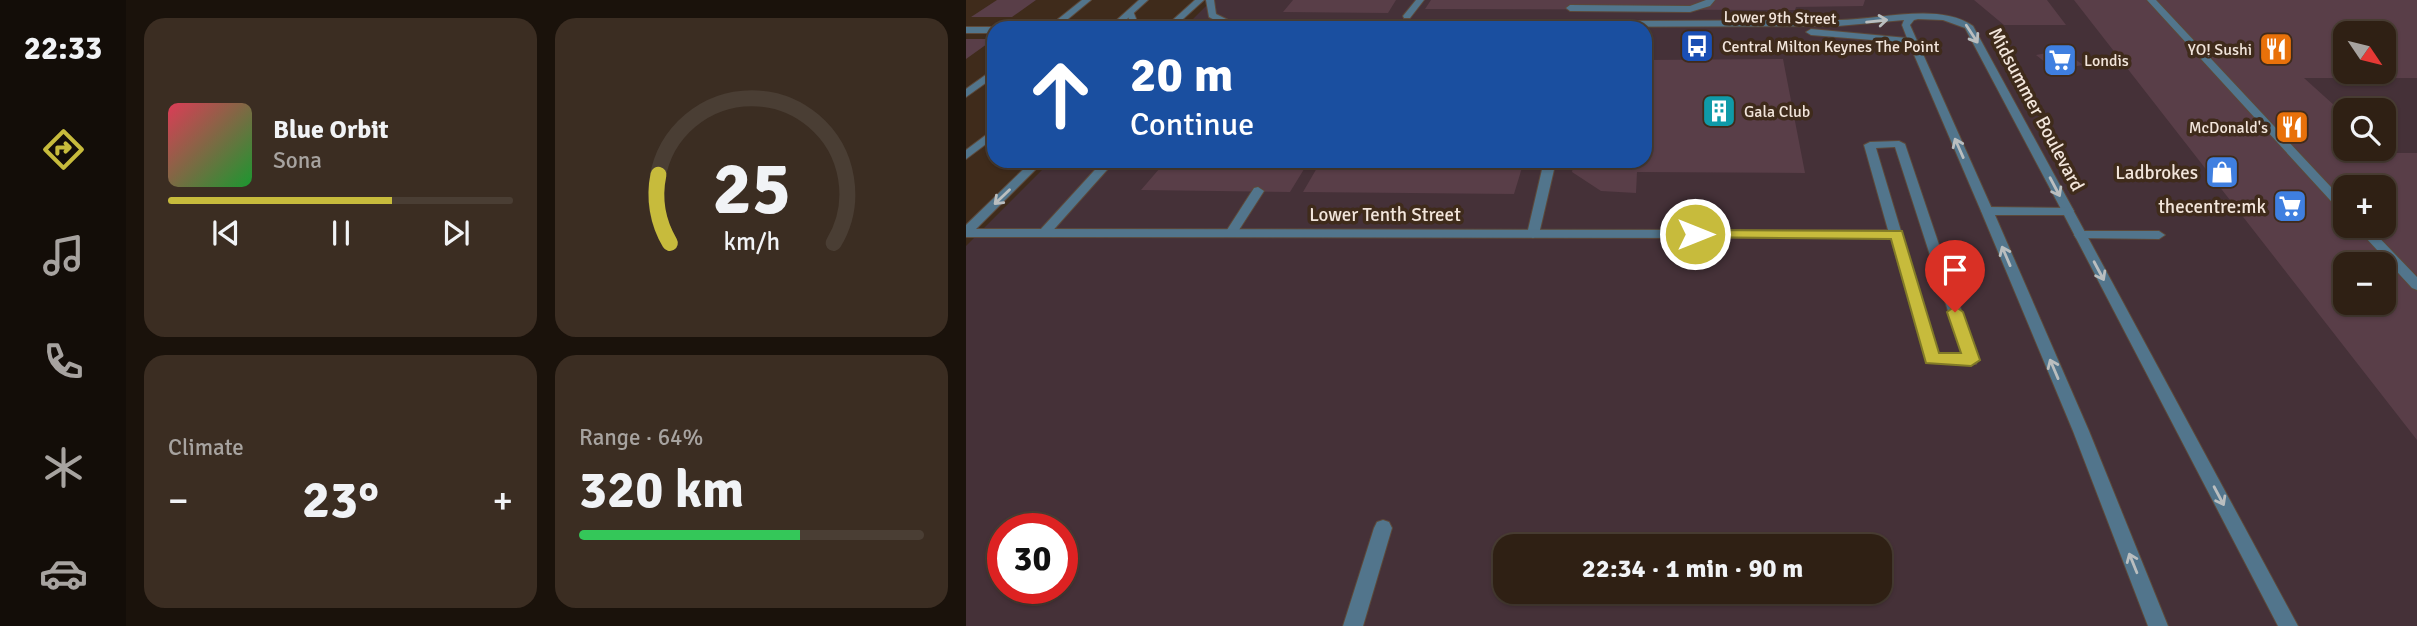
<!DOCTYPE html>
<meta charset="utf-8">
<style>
body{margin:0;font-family:Signika,sans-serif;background:#3b2d22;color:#f1f3f6;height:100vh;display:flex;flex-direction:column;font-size:26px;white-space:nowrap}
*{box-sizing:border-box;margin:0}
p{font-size:23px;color:#a7a3a0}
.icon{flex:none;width:38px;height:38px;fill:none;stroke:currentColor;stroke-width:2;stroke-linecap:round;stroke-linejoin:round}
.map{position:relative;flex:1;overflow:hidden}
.details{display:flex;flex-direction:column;gap:18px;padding:18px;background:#1a120b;width:840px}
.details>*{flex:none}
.top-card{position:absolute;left:21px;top:21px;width:665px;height:147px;border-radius:21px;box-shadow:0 2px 5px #0004,0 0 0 2px #4a3e34;background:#1a4fa0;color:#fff;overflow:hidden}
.needle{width:46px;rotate:125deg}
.tools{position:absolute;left:1367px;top:21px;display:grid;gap:14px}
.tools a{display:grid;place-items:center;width:63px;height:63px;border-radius:14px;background:#2f2014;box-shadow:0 2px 5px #0004,0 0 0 2px #4a3e34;font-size:35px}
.speed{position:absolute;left:21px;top:513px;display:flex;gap:14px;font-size:35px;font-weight:700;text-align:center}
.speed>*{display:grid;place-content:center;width:91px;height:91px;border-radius:50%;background:#2f2014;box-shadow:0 2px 5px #0004,0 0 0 2px #4a3e34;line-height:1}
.speed .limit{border:10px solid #d22;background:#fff;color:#111}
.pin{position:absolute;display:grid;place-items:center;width:60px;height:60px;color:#fff;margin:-72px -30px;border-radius:50% 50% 50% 0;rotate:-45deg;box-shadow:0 0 7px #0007}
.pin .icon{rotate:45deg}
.me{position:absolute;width:77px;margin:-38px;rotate:90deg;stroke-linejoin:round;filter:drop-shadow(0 0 5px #0008)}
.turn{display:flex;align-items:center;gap:24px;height:147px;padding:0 28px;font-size:32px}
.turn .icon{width:91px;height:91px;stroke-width:2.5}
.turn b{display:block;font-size:49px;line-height:60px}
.big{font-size:52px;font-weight:800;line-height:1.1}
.details .widget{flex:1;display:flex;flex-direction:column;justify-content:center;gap:10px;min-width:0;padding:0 24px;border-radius:21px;background:#3b2d22}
.details .dial{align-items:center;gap:0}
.dial svg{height:182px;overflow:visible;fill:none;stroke:#4a3e34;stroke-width:7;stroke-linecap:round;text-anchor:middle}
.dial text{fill:#f1f3f6;stroke:none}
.song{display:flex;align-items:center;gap:21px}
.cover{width:84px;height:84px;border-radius:10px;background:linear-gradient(135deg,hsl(350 70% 55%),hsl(130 70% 35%))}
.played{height:7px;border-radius:4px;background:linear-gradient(90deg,#c7bb3c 65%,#4a3e34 65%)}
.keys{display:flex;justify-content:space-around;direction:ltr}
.heat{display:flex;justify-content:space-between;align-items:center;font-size:38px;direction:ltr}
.charge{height:10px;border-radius:5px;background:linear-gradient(90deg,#34c759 64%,#4a3e34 0)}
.details .tiles{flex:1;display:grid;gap:18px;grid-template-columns:repeat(2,1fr)}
.trip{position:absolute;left:527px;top:534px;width:399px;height:70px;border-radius:21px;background:#2f2014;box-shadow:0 2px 5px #0004,0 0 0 2px #4a3e34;font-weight:800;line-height:70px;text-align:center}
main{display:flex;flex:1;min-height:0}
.tabs{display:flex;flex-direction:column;width:126px;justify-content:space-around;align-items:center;background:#130d08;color:#a7a3a0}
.tabs .icon{width:49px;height:49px}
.tabs .on{color:#c7bb3c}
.tabs b{font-size:32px;color:#f1f3f6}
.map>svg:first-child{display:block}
.commercial{fill:#453138;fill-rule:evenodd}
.building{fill:#593e48;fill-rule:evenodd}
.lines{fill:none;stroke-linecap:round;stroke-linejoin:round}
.service-casing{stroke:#5c493a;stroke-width:2}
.minor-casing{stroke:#5c493a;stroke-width:2}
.service{fill:#52758c;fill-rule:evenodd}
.minor{fill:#52758c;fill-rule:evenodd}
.oneway{stroke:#babebf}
.route{fill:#c7bb3c;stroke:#817a27;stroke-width:2}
.labels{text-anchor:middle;stroke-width:7;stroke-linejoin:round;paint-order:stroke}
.far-street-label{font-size:16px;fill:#f2e5db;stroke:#3f2b1b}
.far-poi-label{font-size:16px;fill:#f2e5db;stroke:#3f2b1b;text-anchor:start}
.street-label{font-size:19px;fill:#f2e5db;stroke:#3f2b1b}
.poi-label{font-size:19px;fill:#f2e5db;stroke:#3f2b1b;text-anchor:end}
</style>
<main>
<nav class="tabs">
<b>22:33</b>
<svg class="icon on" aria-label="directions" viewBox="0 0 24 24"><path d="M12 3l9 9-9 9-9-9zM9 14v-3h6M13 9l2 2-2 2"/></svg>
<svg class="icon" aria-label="music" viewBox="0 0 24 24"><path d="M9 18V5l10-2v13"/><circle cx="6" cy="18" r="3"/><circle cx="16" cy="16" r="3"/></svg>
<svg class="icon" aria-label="phone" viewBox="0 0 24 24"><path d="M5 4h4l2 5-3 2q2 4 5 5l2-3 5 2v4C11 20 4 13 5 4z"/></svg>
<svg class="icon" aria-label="climate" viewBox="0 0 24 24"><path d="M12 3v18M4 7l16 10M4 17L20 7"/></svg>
<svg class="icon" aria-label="car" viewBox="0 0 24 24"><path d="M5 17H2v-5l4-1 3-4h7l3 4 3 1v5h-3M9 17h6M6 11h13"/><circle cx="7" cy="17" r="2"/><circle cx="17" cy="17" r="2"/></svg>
</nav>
<section class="details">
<div class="tiles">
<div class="widget">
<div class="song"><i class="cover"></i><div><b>Blue Orbit</b><p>Sona</p></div></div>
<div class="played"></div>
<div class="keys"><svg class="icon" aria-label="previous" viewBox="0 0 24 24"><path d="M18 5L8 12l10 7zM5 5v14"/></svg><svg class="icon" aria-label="pause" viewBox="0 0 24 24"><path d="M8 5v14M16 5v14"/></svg><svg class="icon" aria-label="next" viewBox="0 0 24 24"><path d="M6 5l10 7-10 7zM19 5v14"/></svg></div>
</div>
<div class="widget dial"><svg viewBox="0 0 100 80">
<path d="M14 69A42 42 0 1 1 86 69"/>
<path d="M14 69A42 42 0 0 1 9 39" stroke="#c7bb3c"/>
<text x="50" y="56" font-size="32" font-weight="700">25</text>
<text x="50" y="72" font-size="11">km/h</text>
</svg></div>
<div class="widget"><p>Climate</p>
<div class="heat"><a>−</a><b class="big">23°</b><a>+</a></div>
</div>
<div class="widget"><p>Range · 64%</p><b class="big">320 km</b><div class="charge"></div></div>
</div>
</section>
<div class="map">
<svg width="1451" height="626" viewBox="0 0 1451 626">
<rect width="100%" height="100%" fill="#3f2b1b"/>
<path class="commercial" d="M246,0H1451V626H0V246L85,161H679V28H218ZM1379,33H1418V72H1379ZM1379,110H1418V149H1379ZM1379,187H1418V226H1379ZM1379,264H1418V303H1379ZM37,528H96V588H37ZM539,546H914V592H539Z"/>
<path class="building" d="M31,0H70L46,17H5Z
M327,0H430L422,13L317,12Z
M465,0H899L897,6L830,7L829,10L459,9Z
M1008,0H1081L1100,25H1038Z
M1108,0H1451V78H1338L1379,115V149H1416L1420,153H1451V440ZM1379,33H1418V72H1379ZM1379,187H1418V226H1379ZM1379,264H1418V303H1379Z
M0,39H28L0,59Z
M1097,50L1117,65L1089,70L1070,55Z
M817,59L839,173L671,172L670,193L635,191L606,172L608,161H679V60Z
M200,161H343L324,192L175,190Z
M355,161H558L548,194L337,192Z"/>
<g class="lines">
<g class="service-casing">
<path id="service" d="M240,0H248L250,14L262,20L281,23L872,20C912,20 974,2 1007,26L1108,211L1102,215L1096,211L999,28L977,20L952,19L948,20L944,25L1027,211L1021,215L1015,211L943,43L845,35L840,32L845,29L941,38L936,25L938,20L872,26L278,28L256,24L243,17Z
M450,0H458L444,18H438L437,16Z
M740,0H749L744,6L724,12L604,11L600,8L604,5L724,6Z
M1181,0H1190L1379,202V213L1375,212Z
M161,11H167L171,21L180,28H170L164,24Z
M933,141L939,144L1012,360L1010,364L961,363L925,238H838L832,234L838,230H922L898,145L904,142ZM929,147L996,354H972L910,148Z
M137,161H149L82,236H74L72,233L74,230Z
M578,161H590L573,234L567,238L561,234Z
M292,187L298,191L271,233L269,236H261L259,233L288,188Z
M1389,226H1402L1451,277V290L1446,288Z
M1114,231H1193L1199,235L1193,239L1110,238L1108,235Z
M417,520L423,522L426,528L397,626H377L408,528L411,522Z"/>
</g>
<g class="minor-casing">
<path id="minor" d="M116,0H125L91,28H81Z
M173,0H182L151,28H142Z
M229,0H238L207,28H198Z
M0,27H28L31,28H28V33H0Z
M28,69V77L0,97V89Z
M28,129V138L0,159V150Z
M66,161H78L10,229L838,230L844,234L838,238L0,237V225Z
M1021,207L1106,208L1332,626H1312L1098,215H1029L1123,431L1202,626H1182L1107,431L1015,211Z"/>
</g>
<use href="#service" class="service"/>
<use href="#minor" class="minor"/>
</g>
<defs><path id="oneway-shaft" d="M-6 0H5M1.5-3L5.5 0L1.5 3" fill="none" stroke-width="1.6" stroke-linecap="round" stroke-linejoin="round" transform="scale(1.75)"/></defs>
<g class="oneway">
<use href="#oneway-shaft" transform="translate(911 21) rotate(-6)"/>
<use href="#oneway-shaft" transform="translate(1006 34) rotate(57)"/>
<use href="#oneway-shaft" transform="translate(993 148) rotate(-114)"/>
<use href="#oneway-shaft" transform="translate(1089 187) rotate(62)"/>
<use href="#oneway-shaft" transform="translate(36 197) rotate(136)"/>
<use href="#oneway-shaft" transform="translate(1040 256) rotate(-113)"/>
<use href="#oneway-shaft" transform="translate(1133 271) rotate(62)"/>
<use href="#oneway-shaft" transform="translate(1088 369) rotate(-113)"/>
<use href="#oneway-shaft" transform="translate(1253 496) rotate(62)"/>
<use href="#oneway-shaft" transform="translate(1167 563) rotate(-112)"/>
</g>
<path class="route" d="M729,230L936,231L973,353H995L981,312L989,306L997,312L1014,360L1005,366L960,363L925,239L724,237L722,234L724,231Z"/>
<defs>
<g id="bus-square" transform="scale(1.75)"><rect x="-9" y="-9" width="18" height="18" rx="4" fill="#1a4fb4" stroke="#3f2b1b"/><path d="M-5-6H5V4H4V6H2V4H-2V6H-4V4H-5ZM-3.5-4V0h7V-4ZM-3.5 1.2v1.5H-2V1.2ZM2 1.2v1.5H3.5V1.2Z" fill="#fff"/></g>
<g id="restaurant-square" transform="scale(1.75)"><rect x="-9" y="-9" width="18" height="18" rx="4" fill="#e8710a" stroke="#3f2b1b"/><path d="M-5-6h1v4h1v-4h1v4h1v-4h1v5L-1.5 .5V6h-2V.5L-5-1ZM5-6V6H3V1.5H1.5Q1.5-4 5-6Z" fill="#fff"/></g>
<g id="supermarket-square" transform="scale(1.75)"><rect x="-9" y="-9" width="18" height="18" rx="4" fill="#3f7fe0" stroke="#3f2b1b"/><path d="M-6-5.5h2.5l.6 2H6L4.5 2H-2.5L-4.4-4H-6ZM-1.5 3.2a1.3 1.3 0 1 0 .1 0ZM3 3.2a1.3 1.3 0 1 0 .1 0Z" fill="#fff"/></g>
<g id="building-square" transform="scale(1.75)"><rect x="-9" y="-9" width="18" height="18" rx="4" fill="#0f9aa8" stroke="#3f2b1b"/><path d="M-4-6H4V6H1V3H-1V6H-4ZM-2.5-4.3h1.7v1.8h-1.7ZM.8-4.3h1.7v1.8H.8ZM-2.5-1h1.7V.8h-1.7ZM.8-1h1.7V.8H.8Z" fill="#fff"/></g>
<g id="shop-square" transform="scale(1.75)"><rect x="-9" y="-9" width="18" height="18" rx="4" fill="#3f7fe0" stroke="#3f2b1b"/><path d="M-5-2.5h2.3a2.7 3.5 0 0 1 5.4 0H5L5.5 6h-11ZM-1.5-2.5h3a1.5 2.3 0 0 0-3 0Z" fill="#fff"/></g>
</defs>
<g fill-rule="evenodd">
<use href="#bus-square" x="731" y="46"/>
<use href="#restaurant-square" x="1310" y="49"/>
<use href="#supermarket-square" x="1094" y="60"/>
<use href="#building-square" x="753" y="111"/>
<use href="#restaurant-square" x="1326" y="127"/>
<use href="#shop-square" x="1256" y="172"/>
<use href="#supermarket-square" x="1324" y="206"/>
</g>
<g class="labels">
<g class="far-street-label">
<text transform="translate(814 17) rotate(1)" y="6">Lower 9th Street</text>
</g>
<g class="far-poi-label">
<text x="756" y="52">Central Milton Keynes The Point</text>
<text x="1286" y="55" text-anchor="end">YO! Sushi</text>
<text x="1118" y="66">Londis</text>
<text x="778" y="117">Gala Club</text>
<text x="1302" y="133" text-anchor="end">McDonald's</text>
</g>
<g class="street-label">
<text transform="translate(1071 109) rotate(62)" y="7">Midsummer Boulevard</text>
<text x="419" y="221">Lower Tenth Street</text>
</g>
<g class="poi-label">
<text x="1232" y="179">Ladbrokes</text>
<text x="1300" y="213">thecentre:mk</text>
</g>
</g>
</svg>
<div class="tools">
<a><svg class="needle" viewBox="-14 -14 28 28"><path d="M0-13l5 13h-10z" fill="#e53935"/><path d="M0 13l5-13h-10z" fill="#a7a3a0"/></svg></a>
<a><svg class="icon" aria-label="search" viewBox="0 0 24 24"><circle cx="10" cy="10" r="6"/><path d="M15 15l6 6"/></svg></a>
<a>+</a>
<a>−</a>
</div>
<div class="speed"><div class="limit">30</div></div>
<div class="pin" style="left:989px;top:312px;background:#d93025"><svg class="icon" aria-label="arrive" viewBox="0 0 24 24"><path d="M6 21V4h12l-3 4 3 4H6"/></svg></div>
<svg class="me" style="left:729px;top:234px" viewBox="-20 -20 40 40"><circle r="17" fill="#c7bb3c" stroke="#fff" stroke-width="3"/><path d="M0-11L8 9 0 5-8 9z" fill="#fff"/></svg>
<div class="trip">22:34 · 1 min · 90 m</div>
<div class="top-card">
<div class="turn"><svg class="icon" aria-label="ahead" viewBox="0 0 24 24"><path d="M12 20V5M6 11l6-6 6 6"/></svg><div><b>20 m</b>Continue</div></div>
</div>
</div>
</main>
